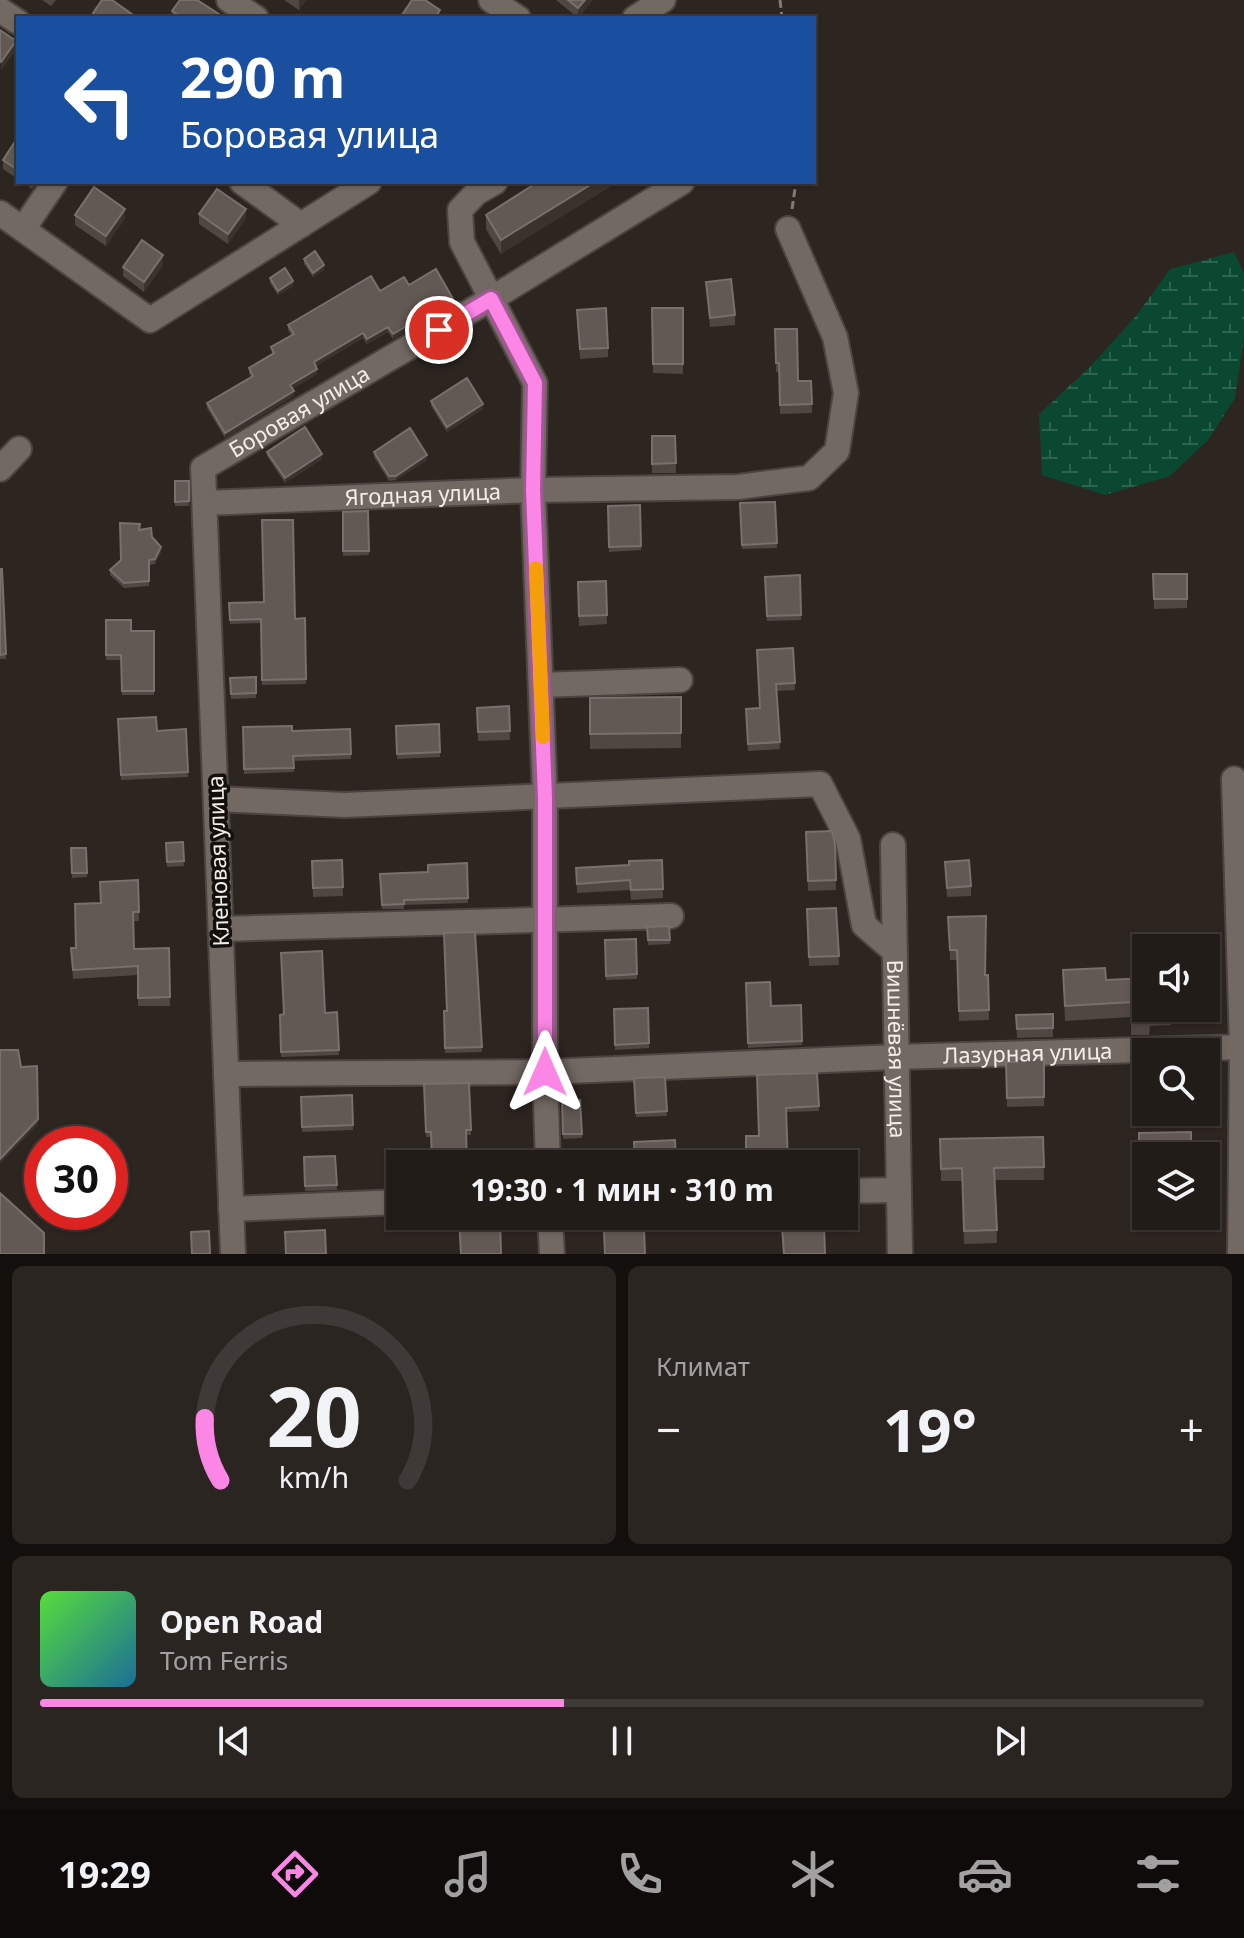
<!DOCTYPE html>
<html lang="ru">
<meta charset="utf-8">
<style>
body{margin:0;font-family:"Noto Sans",sans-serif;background:#2a2521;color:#f1f3f6;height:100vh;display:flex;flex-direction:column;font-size:30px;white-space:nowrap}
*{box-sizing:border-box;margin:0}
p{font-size:26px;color:#a2a1a2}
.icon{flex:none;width:44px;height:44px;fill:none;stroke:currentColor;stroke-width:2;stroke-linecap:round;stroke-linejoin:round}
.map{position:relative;height:1254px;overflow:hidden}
.details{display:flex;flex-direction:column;gap:12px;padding:12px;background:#130f0d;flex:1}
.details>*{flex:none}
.top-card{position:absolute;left:16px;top:16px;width:800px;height:168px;border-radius:0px;box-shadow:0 2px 6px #0004,0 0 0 2px #3f3a37;background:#1a4fa0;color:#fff;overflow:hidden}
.controls{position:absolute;left:1132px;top:934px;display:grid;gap:16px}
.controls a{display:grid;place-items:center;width:88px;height:88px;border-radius:0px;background:#221c18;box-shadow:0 2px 6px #0004,0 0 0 2px #3f3a37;font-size:40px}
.speed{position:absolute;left:24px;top:1126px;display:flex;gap:16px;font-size:40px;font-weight:700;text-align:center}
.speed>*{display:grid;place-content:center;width:104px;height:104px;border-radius:50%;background:#221c18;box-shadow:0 2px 6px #0004,0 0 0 2px #3f3a37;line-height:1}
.speed .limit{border:12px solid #d22;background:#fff;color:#111}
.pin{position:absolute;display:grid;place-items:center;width:68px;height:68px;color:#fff;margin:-34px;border:4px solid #fff;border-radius:50%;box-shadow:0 2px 8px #0007}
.me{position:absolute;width:88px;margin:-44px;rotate:0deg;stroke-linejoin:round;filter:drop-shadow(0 0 6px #0008)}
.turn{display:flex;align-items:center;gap:28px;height:168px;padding:0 32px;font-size:36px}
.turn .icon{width:104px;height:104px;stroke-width:2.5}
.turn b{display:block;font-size:56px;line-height:68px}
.big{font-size:60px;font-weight:700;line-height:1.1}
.details .tile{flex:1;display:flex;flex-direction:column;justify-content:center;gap:12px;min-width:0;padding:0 28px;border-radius:12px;background:#2a2521}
.details .dial{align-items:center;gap:0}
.dial svg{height:208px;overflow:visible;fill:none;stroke:#3f3a37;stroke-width:7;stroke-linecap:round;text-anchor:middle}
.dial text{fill:#f1f3f6;stroke:none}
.song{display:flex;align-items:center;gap:24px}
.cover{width:96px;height:96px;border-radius:12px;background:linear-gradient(135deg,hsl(110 70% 55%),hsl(200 70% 35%))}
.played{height:8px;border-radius:4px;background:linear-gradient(90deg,#fb86e5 45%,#3f3a37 45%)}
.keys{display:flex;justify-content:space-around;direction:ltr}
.heat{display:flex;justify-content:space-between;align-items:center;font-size:44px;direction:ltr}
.details .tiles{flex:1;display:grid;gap:12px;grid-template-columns:1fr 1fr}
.tile:last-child{grid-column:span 2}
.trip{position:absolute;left:386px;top:1150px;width:472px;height:80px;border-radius:0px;background:#221c18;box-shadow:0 2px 6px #0004,0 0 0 2px #3f3a37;font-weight:700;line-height:80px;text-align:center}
.tabs{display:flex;height:128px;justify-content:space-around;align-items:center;background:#0e0b0a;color:#a2a1a2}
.tabs .icon{width:56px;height:56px}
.tabs .selected{color:#fb86e5}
.tabs b{font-size:36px;color:#f1f3f6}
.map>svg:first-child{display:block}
.wetland{fill:url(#wetland-marsh)}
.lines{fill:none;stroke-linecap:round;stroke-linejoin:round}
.minor-casing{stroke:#4b4440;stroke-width:28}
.path{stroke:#817a75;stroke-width:3;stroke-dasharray:8 4;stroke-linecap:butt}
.minor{stroke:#736963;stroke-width:24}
.wall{fill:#504743}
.shaded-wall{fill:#3b322d}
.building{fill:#625954;stroke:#78706c;stroke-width:2}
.route-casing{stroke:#a35795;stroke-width:20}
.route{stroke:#fb86e5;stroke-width:14}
.slow{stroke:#f59e0b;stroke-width:14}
.labels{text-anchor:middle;stroke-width:7;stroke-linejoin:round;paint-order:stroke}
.street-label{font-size:22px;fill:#f3ede9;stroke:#130f0d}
</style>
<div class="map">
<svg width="1244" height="1254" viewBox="0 0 1244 1254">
<defs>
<pattern id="wetland-marsh" width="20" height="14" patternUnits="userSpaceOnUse" patternTransform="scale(2)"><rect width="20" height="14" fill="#0a4832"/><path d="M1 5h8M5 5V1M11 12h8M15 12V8" fill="none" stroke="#2e6350"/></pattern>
</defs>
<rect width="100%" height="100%" fill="#2d2520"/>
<path class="wetland" d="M1234,252L1244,273V338L1235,398L1208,440L1170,476L1105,495L1042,475L1039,414L1090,367L1136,316L1170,269Z"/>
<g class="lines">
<g class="minor-casing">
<g id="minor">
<path d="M229,0L256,18"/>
<path d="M491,0L518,18"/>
<path d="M0,10L18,22"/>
<path d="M635,18L663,0"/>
<path d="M242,182L301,225"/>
<path d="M495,182L476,193L460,210L462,242L535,383L533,490L545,798V1072L548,1164"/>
<path d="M0,213L150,320L369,182"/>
<path d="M23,229L55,182"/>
<path d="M0,469L19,449"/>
<path id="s1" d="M205,503L533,490L738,487L809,478L837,451L846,393L835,337L788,229"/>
<path d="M541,685L680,680"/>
<path d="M1234,779L1242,1047L1240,1254"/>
<path d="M216,799L345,805L820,784L848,839L864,925L894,951"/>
<path id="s2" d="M893,845L900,1254"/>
<path d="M221,929L671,916"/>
<path id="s3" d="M226,1074L545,1072L895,1057L1244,1047"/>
<path d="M844,1191L897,1190"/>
<path d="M231,1209L400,1202"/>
<path d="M550,1216L552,1254"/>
<path id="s4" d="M233,1254L203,468L491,299L682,182"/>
</g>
</g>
<path class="path" d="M780,0L782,18
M792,209L796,182"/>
<use href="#minor" class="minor"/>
</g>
<path class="wall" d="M42,0H56L51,6Z
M284,0H306L299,10Z
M556,0H593L578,18Z
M172,11L225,18H172Z
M18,137V179L3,169V160Z
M22,182H36L32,189Z
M538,182L501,254L486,229V215Z
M199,214L246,218L228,244L199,224Z
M75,215L125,218L106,246L75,225Z
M304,259L324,270L313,277L304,264Z
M163,265L144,292L123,276V267Z
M270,278L293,286L278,295L270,283Z
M706,282L735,315V325L710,327Z
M409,285L453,304L393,339L388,332L367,344L363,338L316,366L317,374L292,389L294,396L225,438L207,408V403L251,377L249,373V368L272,354L271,347L291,335L288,330V325L380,291Z
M652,308H683V374L653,373Z
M577,319L608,348V357L580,359Z
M775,329L798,381H811L812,413L780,414L779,372H776Z
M431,401L483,409L447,432L431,406Z
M652,436H675L676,473H652Z
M267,452L322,459L285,483L267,456Z
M374,452L427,460L396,480L389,481L374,457Z
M175,481H189V506H175Z
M775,502L777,548L742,549L740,503Z
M640,505L641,550L609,552L608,506Z
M368,511L369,555L343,556V512Z
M140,529L152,537L161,552L155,564L149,565V586L124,588L110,575V570L121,560Z
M0,569H2L6,659H0Z
M1153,574H1187V608L1154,609Z
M800,575L801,620L767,621L765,577Z
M606,581L607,624L579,626L578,582Z
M229,603L295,619L305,618L306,684L262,685L261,623L230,624Z
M106,620L131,631H154V695H122L121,660H106Z
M793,648L795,690L776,691L780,749L748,751L746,716L759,708Z
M256,677V698L231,699L230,678Z
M681,697V748L590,749V698Z
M509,706L510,740L478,741L477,708Z
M118,719L157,731L186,729L188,777L121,780Z
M439,724L440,757L397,759L396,726Z
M243,727L292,731L350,729L351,759L293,761L294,772L244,774Z
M806,832L835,844L836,890L808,891Z
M183,842L184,866L167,867L166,843Z
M71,848H86L87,877L72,878Z
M342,860L343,896L313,897L312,861Z
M662,860L663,898L631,900L630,890L577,893L576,868L629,865Z
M945,862L971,886V896L947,897Z
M467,863L468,903L404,905V909H382L380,874L428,872Z
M138,880L139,921H134V949L169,948L170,1006H138V975L73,979L71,948H76L101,903Z
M836,908L839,965L809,966L807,909Z
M948,917L986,975H988L989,1020L959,1021L957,960H950Z
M669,926L670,944L648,945L647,927Z
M475,932L482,1052L445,1053L444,1011H447Z
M636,939L637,979L606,980L605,940Z
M1063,970L1106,980L1171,1008V1025L1150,1026L1149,1035H1131V1017L1065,1021Z
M746,983L771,1006L801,1005L802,1045L748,1048Z
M648,1008L649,1048L615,1050L614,1009Z
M337,1012L339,1055L281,1057L280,1015Z
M1053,1014V1037L1017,1038L1016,1015Z
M1206,1053H1207L1208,1106H1206Z
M1044,1058V1106L1007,1107L1006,1062Z
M817,1073L819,1111L786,1112L759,1136Z
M665,1077L667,1116L636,1117L634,1078Z
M469,1083L471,1135L426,1137L424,1084Z
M352,1095L353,1130L302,1132L301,1097Z
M580,1100L582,1138L563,1139L562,1101Z
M1139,1133L1146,1156V1168H1139Z
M1043,1137L1044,1180H995L997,1243L964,1244L962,1181H941L940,1139Z
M335,1156L337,1190L305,1191L304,1157Z"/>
<path class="shaded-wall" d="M299,0H306L299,10Z
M585,0H593L578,18V8Z
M16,41V50L1,71V62Z
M595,182H618L501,254V240Z
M125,209V218L106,246V236Z
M246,209V218L228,244V234Z
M163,255V265L144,292V282Z
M324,265V270L313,277V273Z
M293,281V286L278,295V291Z
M453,299V304L393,339V334Z
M388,327V332L367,344V339Z
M363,333V338L314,367V362Z
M317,369V374L290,390V385Z
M294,391V396L225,438V433Z
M483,404V409L447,432V427Z
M322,454V459L285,483V478Z
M427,455V460L396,480V476Z
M161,547V552L155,564V559Z
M38,1119V1124L0,1164V1159Z"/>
<path class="building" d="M102,0H112L133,15L130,18H99L93,13Z
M180,0H197L225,18H183L172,11Z
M412,0H425L440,10L435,18H400Z
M568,0H585L578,8Z
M0,30L16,41L1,62L0,61Z
M18,137V170L3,160Z
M538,182H595L501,240L486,215Z
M94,187L125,209L106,236L75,215Z
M217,189L246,209L228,234L199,214Z
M142,240L163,255L144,282L123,267Z
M315,251L324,265L313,273L304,259Z
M285,268L293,281L278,291L270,278Z
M436,269L453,299L393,334L388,327L367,339L363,333L314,362L317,369L290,385L294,391L225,433L207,403L253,376L249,368L274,353L271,347L294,334L288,325L371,276L380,291L404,277L409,285Z
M731,279L735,315L710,318L706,282Z
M606,308L608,348L580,349L577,310Z
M652,308H683V364H653Z
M775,329H797L798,381H811L812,404L780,405L779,363H776Z
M467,378L483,404L447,427L431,401Z
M305,427L322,454L285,478L267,452Z
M410,428L427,455L396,476H389L374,452Z
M652,436H675L676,463L652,464Z
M175,481H189V501L175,502Z
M775,502L777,543L742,545L740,503Z
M640,505L641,546L609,547L608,506Z
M368,511L369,551H343V512Z
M262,520H293L295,619L305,618L306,679L262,680L261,619L230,620L229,603L264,602Z
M120,523L140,524L139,530L151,528L152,537L161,547L155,559L149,560V581L124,583L110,570L121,560Z
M0,569H2L6,654L0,655Z
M1153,574H1187V599H1154Z
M800,575L801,615L767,616L765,577Z
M606,581L607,615L579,616L578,582Z
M106,620H131V631H154V691H122L121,655H106Z
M793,648L795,683L776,684L780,742L748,744L746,709L760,708L757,650Z
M256,677V693L231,694L230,678Z
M681,697V733L590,734V698Z
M509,706L510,731L478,732L477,708Z
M156,717L157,731L186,729L188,772L121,775L118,719Z
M439,724L440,752L397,754L396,726Z
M292,726V731L350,729L351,754L293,756L294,768L244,769L243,727Z
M832,831L835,844L836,880L808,881L806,832Z
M183,842L184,861L167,862L166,843Z
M71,848H86L87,873H72Z
M342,860L343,887L313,888L312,861Z
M662,860L663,889L631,890L630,880L577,884L576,868L629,865V861Z
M969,860L971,886L947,888L945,862Z
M467,863L468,898L404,900V904L382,905L380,874L428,872V865Z
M138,880L139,912H133L134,949L169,948L170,997L138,998V966L73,970L71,948H76L75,904L101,903L100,882Z
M836,908L839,956L809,957L807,909Z
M986,916L985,975H988L989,1010L959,1011L957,950H950L948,917Z
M669,926L670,940H648L647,927Z
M475,932L482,1047L445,1048L444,1011H447L444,933Z
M636,939L637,974L606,976L605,940Z
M322,951L325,1013L337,1012L339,1050L281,1052L280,1015L284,1014L281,953Z
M1105,968L1106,980L1146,978V1008H1171V1011H1150L1149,1020L1131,1021L1132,1002L1065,1006L1063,970Z
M770,982L771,1006L801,1005L802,1041L748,1043L746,983Z
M648,1008L649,1043L615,1045L614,1009Z
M1053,1014V1028L1017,1029L1016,1015Z
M0,1050H18L21,1067L37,1066L38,1119L0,1159Z
M1206,1053H1207L1208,1092H1206Z
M1044,1058V1097L1007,1098L1006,1062H1017V1059Z
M817,1073L819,1106L786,1108L788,1164H746V1136H759L757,1075Z
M665,1077L667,1111L636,1113L634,1078Z
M469,1083L471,1130H466L467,1164H432L431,1132H426L424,1084Z
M352,1095L353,1125L302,1127L301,1097Z
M580,1100L582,1134H563L562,1101Z
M1191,1132V1156H1146V1158H1139V1133Z
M1043,1137L1044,1167L994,1168L997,1230L964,1231L962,1168L941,1169L940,1139Z
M675,1140L676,1164H635L634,1142Z
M335,1156L337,1185L305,1186L304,1157Z
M0,1193L44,1233V1254H0Z
M500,1216L501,1254H461L459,1218Z
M824,1225L825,1254H784L782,1226Z
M644,1229L645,1254H605L604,1231Z
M325,1230L326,1254H286L285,1232Z
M209,1231L210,1254H192L191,1232Z"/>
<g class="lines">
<g class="route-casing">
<path id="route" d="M439,330L491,299L535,383L533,490L545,798V1072"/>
</g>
<use href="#route" class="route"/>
<path class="slow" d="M536,568L543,737"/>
</g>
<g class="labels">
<g class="street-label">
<text dy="8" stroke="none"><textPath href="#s4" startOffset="898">Боровая улица</textPath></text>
<text dy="8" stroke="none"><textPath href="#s1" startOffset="218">Ягодная улица</textPath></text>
<text transform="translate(218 861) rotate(-92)" y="8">Кленовая улица</text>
<text dy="8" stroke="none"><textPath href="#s2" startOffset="204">Вишнёвая улица</textPath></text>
<text dy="8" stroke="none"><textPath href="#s3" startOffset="802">Лазурная улица</textPath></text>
</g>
</g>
</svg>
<div class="controls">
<a><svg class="icon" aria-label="sound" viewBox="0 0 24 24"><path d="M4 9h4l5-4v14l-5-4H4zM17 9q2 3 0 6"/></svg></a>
<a><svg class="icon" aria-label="search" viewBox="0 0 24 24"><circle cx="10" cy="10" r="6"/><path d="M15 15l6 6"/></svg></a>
<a><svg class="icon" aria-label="layers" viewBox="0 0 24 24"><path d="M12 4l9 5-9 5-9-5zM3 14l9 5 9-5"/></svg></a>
</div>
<div class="speed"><div class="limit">30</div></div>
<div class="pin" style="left:439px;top:330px;background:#d93025"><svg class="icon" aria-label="arrive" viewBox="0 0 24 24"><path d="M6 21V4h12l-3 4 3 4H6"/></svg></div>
<svg class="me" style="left:545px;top:1072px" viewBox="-20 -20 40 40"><path d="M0-17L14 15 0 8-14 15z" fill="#fb86e5" stroke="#fff" stroke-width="4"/></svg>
<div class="trip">19:30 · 1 мин · 310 m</div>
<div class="top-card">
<div class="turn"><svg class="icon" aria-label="left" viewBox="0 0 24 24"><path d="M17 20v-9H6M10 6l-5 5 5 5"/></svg><div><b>290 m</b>Боровая улица</div></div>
</div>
</div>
<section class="details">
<div class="tiles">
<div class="tile dial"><svg viewBox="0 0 100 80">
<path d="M14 69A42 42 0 1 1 86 69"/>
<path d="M14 69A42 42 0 0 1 8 45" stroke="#fb86e5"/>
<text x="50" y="56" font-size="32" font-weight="700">20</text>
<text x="50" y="72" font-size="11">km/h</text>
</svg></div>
<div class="tile"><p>Климат</p>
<div class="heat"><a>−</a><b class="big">19°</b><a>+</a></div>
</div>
<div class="tile">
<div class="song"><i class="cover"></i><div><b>Open Road</b><p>Tom Ferris</p></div></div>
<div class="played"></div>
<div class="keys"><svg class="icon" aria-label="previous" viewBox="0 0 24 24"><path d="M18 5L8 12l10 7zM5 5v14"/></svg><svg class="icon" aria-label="pause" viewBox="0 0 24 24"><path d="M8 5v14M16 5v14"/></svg><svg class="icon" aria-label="next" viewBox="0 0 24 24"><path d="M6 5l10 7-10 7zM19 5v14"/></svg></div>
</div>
</div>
</section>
<nav class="tabs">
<b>19:29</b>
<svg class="icon selected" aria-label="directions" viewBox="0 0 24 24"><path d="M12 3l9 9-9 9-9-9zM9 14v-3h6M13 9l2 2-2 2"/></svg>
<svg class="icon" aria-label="music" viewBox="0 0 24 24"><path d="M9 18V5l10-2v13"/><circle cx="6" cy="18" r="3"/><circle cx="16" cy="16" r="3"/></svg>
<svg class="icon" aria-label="phone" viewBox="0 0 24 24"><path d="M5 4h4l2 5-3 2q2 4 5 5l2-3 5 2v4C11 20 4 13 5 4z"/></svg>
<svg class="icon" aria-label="climate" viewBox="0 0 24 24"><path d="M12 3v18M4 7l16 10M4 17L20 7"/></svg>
<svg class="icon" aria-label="car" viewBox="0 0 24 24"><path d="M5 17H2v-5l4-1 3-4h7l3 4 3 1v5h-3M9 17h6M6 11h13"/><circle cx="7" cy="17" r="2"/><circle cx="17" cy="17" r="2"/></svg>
<svg class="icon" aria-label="filters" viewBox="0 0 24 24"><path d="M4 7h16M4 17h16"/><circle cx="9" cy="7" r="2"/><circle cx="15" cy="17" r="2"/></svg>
</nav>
